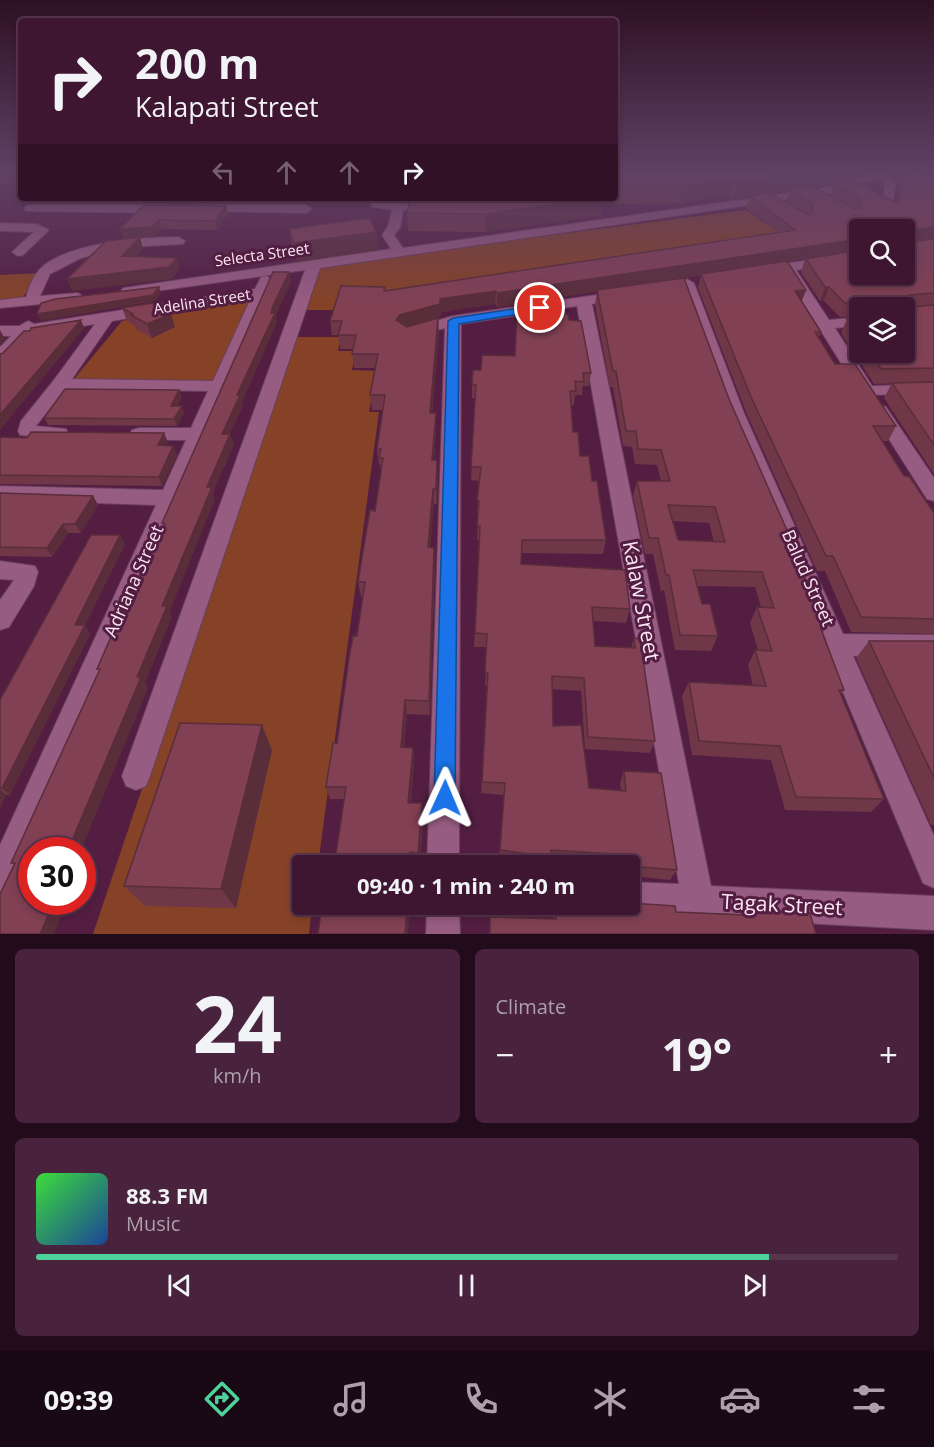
<!DOCTYPE html>
<meta charset="utf-8">
<style>
body{margin:0;font-family:"Open Sans",sans-serif;background:#49233e;color:#f1f3f6;height:100vh;display:flex;flex-direction:column;font-size:22px;white-space:nowrap}
*{box-sizing:border-box;margin:0}
p{font-size:20px;color:#ad9fac}
.icon{flex:none;width:33px;height:33px;fill:none;stroke:currentColor;stroke-width:2;stroke-linecap:round;stroke-linejoin:round}
.map{position:relative;height:934px;overflow:hidden}
.details{display:flex;flex-direction:column;gap:15px;padding:15px;background:#220c1c;flex:1}
.details>*{flex:none}
.guide{position:absolute;left:18px;top:18px;width:600px;height:183px;border-radius:6px;box-shadow:0 3px 9px #0003,0 0 0 2px #57354d;background:#3e1632;color:#f1f3f6;overflow:hidden}
.tools{position:absolute;left:849px;top:219px;display:grid;gap:12px}
.tools a{display:grid;place-items:center;width:66px;height:66px;border-radius:6px;background:#3e1632;box-shadow:0 3px 9px #0003,0 0 0 2px #57354d;font-size:30px}
.speed{position:absolute;left:18px;top:837px;display:flex;gap:12px;font-size:30px;font-weight:700;text-align:center}
.speed>*{display:grid;place-content:center;width:78px;height:78px;border-radius:50%;background:#3e1632;box-shadow:0 3px 9px #0003,0 0 0 2px #57354d;line-height:1}
.speed .limit{border:9px solid #d22;background:#fff;color:#111}
.pin{position:absolute;display:grid;place-items:center;width:51px;height:51px;color:#fff;margin:-26px;border:3px solid #fff;border-radius:50%;box-shadow:0 2px 6px #0007}
.me{position:absolute;width:66px;margin:-33px;rotate:1deg;stroke-linejoin:round;filter:drop-shadow(0 0 4px #0008)}
.turn{display:flex;align-items:center;gap:21px;height:126px;padding:0 18px;font-size:27px}
.turn .icon{width:78px;height:78px;stroke-width:2.5}
.turn b{display:block;font-size:42px;line-height:51px}
.lanes{display:flex;align-items:center;height:57px;padding:0 18px;background:#0003;justify-content:center;gap:30px;direction:ltr}
.lanes .off{opacity:.35}
.big{font-size:45px;font-weight:700;line-height:1.1}
.details .widget{flex:1;display:flex;flex-direction:column;justify-content:center;gap:9px;min-width:0;padding:0 21px;border-radius:9px;background:#49233e}
.details .dial{align-items:center;gap:0}
.dial b{font-size:78px;line-height:1}
.song{display:flex;align-items:center;gap:18px}
.cover{width:72px;height:72px;border-radius:9px;background:linear-gradient(135deg,hsl(120 70% 55%),hsl(220 70% 35%))}
.played{height:6px;border-radius:3px;background:linear-gradient(90deg,#4dd39a 85%,#57354d 85%)}
.keys{display:flex;justify-content:space-around;direction:ltr}
.heat{display:flex;justify-content:space-between;align-items:center;font-size:33px;direction:ltr}
.details .tiles{flex:1;display:grid;gap:15px;grid-template-columns:1fr 1fr}
.widget:last-child{grid-column:span 2}
.trip{position:absolute;left:292px;top:855px;width:348px;height:60px;border-radius:6px;background:#3e1632;box-shadow:0 3px 9px #0003,0 0 0 2px #57354d;font-weight:700;line-height:60px;text-align:center}
.tabs{display:flex;height:96px;justify-content:space-around;align-items:center;background:#190914;color:#ad9fac}
.tabs .icon{width:42px;height:42px}
.tabs .active{color:#4dd39a}
.tabs b{font-size:27px;color:#f1f3f6}
.map>svg:first-child{display:block}
.green{fill:#854227}
.lines{fill:none;stroke-linecap:round;stroke-linejoin:round}
.minor-casing{stroke:#6a3e5e;stroke-width:2}
.minor{fill:#975c82;fill-rule:evenodd}
.wall{fill:#6f3748;fill-rule:evenodd}
.shaded-wall{fill:#5a2d3b}
.building{fill:#814054;stroke:#5a2d3b;stroke-width:1.5;fill-rule:evenodd}
.route{fill:#1a73e8;stroke:#114b97;stroke-width:1.5}
.labels{text-anchor:middle;stroke-width:6;stroke-linejoin:round;paint-order:stroke}
.far-street-label{font-size:15px;fill:#fbe6f3;stroke:#531e42}
.street-label{font-size:18px;fill:#fbe6f3;stroke:#531e42}
.near-street-label{font-size:21px;fill:#fbe6f3;stroke:#531e42}
</style>
<div class="map">
<svg width="934" height="934" viewBox="0 0 934 934">
<rect width="100%" height="100%" fill="#531e42"/>
<path class="green" d="M746,210L788,239L335,310H305L320,265Z
M41,273L20,301H0V275Z
M253,299L220,381L74,379L122,321Z
M294,337H341L338,351H356L352,370L384,371L373,388L369,412H379L318,865L303,866V904L312,905L309,934H93Z"/>
<g class="lines">
<g class="minor-casing">
<path id="minor" d="M873,172H887L896,182L892,205L888,206L882,203L885,183L879,177L839,192L320,268L150,776L146,786L136,790L126,786L122,776L305,270L128,295L123,294L121,291L123,288L391,249L382,235L388,226L392,210L372,207L370,198H382V203L435,205L441,208L435,211L403,210L400,228L394,235L403,248L837,186Z
M29,205H165L171,209L165,213L25,211V207Z
M201,205H306L312,209L306,213L197,211L195,209Z
M0,223L37,224L49,230L23,255L18,256L12,252L34,232L0,231Z
M179,237L185,241L183,244L129,247L81,258L50,274L40,296L78,293L85,297L83,300L0,308V300L26,297C29,287 33,276 40,269C67,242 143,237 179,237Z
M860,252V260L796,270L829,320L860,317V326L835,328L872,386L934,384V394L861,395L784,272L764,275L757,271L764,267Z
M266,276L273,280L11,892L0,897V845L156,505L0,500V486L163,490L186,440H139L132,438L130,434L132,430L139,428H191L208,391L65,389L36,426L66,429L68,433L66,437L59,439L20,435L18,431L21,421L54,380L95,324L29,335L6,360L0,362V347L11,336H0V326H19L28,321L34,324L255,289L261,277ZM251,298L213,381L72,379L112,321Z
M687,279L694,283L744,413L843,634L934,635V657L853,656L934,836V888L923,883L726,413L680,283Z
M596,295L603,299L601,302L592,304L711,886L934,896V930L630,914L618,910L616,904H630V882L679,884L577,306L461,324L459,866H427L445,328L413,337L405,332L408,329L453,316Z
M880,405L886,407L934,478V501L927,499L871,411L874,407Z
M0,561L35,566L38,572L34,586L9,627L0,630V600L14,580L0,579Z
M427,904H459L460,934H426Z"/>
</g>
<use href="#minor" class="minor"/>
</g>
<path class="wall" d="M615,172L834,184L733,199L730,196L680,203L603,204L601,215L485,232L408,231L407,213L410,198H615Z
M906,172H924L923,176L934,181V474L884,398L892,383H900L874,384L841,333L847,319L856,318L857,316L840,317L824,301H820L801,272L805,259L788,262L806,290L801,302L821,332L819,337L835,364L896,426L888,441H882L904,476L934,513V634L851,632L825,571H817L746,412L698,288L701,275L684,278L729,399L805,571L803,574L825,629L823,632L844,690L841,695L884,799L871,812L785,810L771,760L692,755L682,696L689,682L753,686L748,665L755,650H758L750,623L757,607H761L755,587L697,586L702,604L718,636L711,651L675,650L664,590L661,591L653,554H645L633,496L637,481H661L657,465L635,464L632,447L623,446L613,387H610L595,305L597,291L497,307L495,304L441,312L440,317L424,322L439,332L432,413H436V428L434,460L438,475L437,504H434L430,547L434,548L435,563L430,715L407,714L404,747L413,748L414,761L411,803L423,816L420,864L335,861L344,799H330L326,787L337,743L363,597H361L358,582L375,511L381,473L380,464H379L377,449L383,410H372L370,395L375,368H354L352,354L353,349H340L338,335H332L330,321L385,287V291L778,233L746,208L750,196L786,202L790,190L830,196L834,184L896,204ZM860,230L904,274H860ZM860,308H904V352H860ZM672,521L709,523L714,542L678,540Z
M156,198H240L237,203H157Z
M144,205L226,206L228,215L217,230L162,229L155,236L124,238L120,229Z
M289,229L376,232L378,250L297,261L292,247Z
M122,308L175,327L152,338L136,329L135,326L127,321Z
M569,320L591,373L589,386H583L582,395H575L574,405H571L573,432L580,456L592,481L606,540L603,554L522,553L521,564L630,609L626,623L593,621L595,646L631,648L634,638L655,741L650,753L585,749L581,691L552,689L553,726L589,788L621,791L620,783L624,771L677,870L670,880L630,876V866L550,861L549,866H536L499,861L504,795L481,793L488,686H485L487,647H474L479,540H477L478,515H477L479,481L471,480L476,398H472V385L481,370L515,356Z
M179,390L182,397L177,406H182L184,413L177,426L48,425L44,418Z
M0,437L168,442L166,445L173,446L177,455L162,486L0,484Z
M0,493L93,496L98,505L81,533H68L52,557L0,556Z
M125,544L85,625L90,634L10,795H6L0,808V700Z
M869,641H934V825H931L856,658Z
M272,750L236,908L145,906L124,886Z
M621,904H630L676,912L740,914L744,909L816,934H489L490,917L553,919L556,908L618,911Z"/>
<path class="shaded-wall" d="M807,172H838L834,184L733,199L738,181Z
M734,179L730,196L680,203L684,186Z
M604,198L601,215L485,232V214Z
M226,206L228,215L217,230L215,221Z
M159,220L162,229L155,236L124,238L120,229Z
M934,227V239L904,243L908,231Z
M376,232L378,250L297,261L294,243Z
M140,237L143,249L126,268L122,256Z
M860,239V251L497,307V293Z
M177,258L180,269L172,279L72,291L67,279Z
M289,272L291,282L276,315L277,323L242,402L243,406L230,434L234,445L213,493L215,499L170,611L172,617L145,683L148,688L81,850H68L137,677L162,606L207,487L222,434L237,395L271,313L273,306Z
M159,287L161,293L155,301L41,321L37,314Z
M825,287H829L824,301H820Z
M806,290L801,303L795,291Z
M496,291L495,304L441,312L440,317L401,329L396,320L400,315L440,299Z
M171,314L175,327L152,338L147,324Z
M438,318L439,332L431,428L430,413Z
M81,320L84,328L0,430V415Z
M0,330L5,339L0,344Z
M179,390L182,397L174,413L171,406Z
M182,406L184,413L177,426L174,419Z
M436,413V428L433,475L432,460Z
M164,433L168,442L161,454L158,445Z
M173,446L177,455L162,486L159,477Z
M437,460L438,475L437,504L436,489Z
M433,489L434,504L429,563L428,547Z
M93,496L98,505L81,533L75,524Z
M63,524L68,533L52,557L47,548Z
M120,535L125,544L85,625L90,634L10,795L2,788L75,625Z
M434,548L435,563L430,715L429,701Z
M405,700L407,714L403,761L401,747Z
M262,725L272,750L236,908L221,889Z
M413,748L414,761L410,816L408,803Z
M0,789L6,795L0,808Z
M422,803L423,816L420,864L418,853Z
M410,852L412,864V866H409Z
M54,902H67L54,934H40Z
M407,904H410L408,934H405Z"/>
<path class="building" d="M615,172H807L738,181L734,179L684,186H615Z
M908,172H924L923,176L934,181V227L908,231V240L910,242L934,239V293L909,295V305L911,307L934,305V368L881,369L870,352H904V308H868V302L845,303L829,287H825L806,259L860,250V274H904V230H860V239L497,293L496,291L440,299V304L400,315L396,320L407,327L438,318L430,413H436L432,460H437L436,489H433L428,547L434,548L429,701L405,700L401,747L413,748L408,803H422L418,853L410,852L409,866H329L330,861H335L346,787H326L333,743H337L350,652L353,636H357L365,582H358L370,510L375,511L383,458H379L381,449H377L385,395H370L378,354H352L356,335H338L342,321H330L341,286L385,287L384,291L795,230L750,196L770,193L808,215L813,213L812,204L790,190L814,187L855,209L861,207L860,198L834,184L852,180L898,204Z
M410,198H601L485,214L407,213Z
M144,205L226,206L215,221L159,220L152,227L120,229Z
M369,218L376,232L294,243L289,229Z
M140,237L122,256L177,258L169,267L67,279L106,241Z
M787,261L806,290L795,291L821,332H815L835,364H855L896,426H873L904,476H909L934,513V619L861,617L833,556H826L751,397L701,274Z
M273,272H289L273,306L271,313H275L237,395H240L222,434H230L207,487H212L162,606H167L137,677H141L68,850H32V902H54L40,934H0V894L15,863H11L100,669H97L120,616L165,524L162,523Z
M684,278L729,399L805,571H802L825,629H821L844,690H839L884,799L796,797L780,746L699,741L689,682L766,686L755,650L772,651L757,607L774,608L762,572L693,570L702,604H710L718,636L680,635L669,575H666L658,538H649L637,481H670L661,450L638,449L636,431H626L616,371H613L597,290ZM668,505L715,507L725,542L678,540Z
M159,287L153,295L37,314L41,303L55,299Z
M152,303L171,314L147,324L131,315L133,314L122,308Z
M517,312L568,314L569,320L581,321L591,373H583L584,382L575,381L576,391H570L573,432H578L580,456H589L592,481H597L606,540H522L521,564L625,570L630,609L592,607L595,646L635,648L634,638L640,639L655,741L588,737L584,678L552,676L553,726L581,725L589,788L626,791L624,771L661,773L677,870L630,866L628,855L551,850V857L500,850L505,783L482,782L488,673L485,672L487,634L475,633L480,526H477L479,501H477L481,467H471L476,385H472L473,370H481L482,355L515,356Z
M860,318V337L847,319Z
M81,320L0,415V354L3,353L24,331H30L31,328Z
M934,382V445L892,383Z
M65,389L179,390L171,406H182L174,419L44,418Z
M31,432L164,433L158,445L173,446L159,477L0,475V437L27,438Z
M0,493L93,496L75,524H63L47,548L0,547Z
M91,535H120L75,625H85L2,788H0V700Z
M869,641H934V778Z
M180,723L262,725L221,889L124,886Z
M630,903L675,906L676,912L745,915L744,909L810,913L816,934H490V917L556,919V908L623,911L622,904H630Z
M322,904H407L405,934H318Z"/>
<linearGradient id="sky" x2="0" y2="1"><stop stop-color="#2e1024"/><stop offset="0.57" stop-color="#604165"/><stop offset="1" stop-color="#604165" stop-opacity="0"/></linearGradient>
<rect width="934" height="303" fill="url(#sky)"/>
<path class="route" d="M540,305L544,306V310L459,324L455,798L452,805L445,808L437,805L434,798L448,321L453,318Z"/>
<g class="labels">
<g class="far-street-label">
<text transform="translate(262 255) rotate(-8)" y="5">Selecta Street</text>
<text transform="translate(202 302) rotate(-9)" y="5">Adelina Street</text>
</g>
<g class="street-label">
<text transform="translate(808 578) rotate(66)" y="6">Balud Street</text>
<text transform="translate(134 581) rotate(-66)" y="6">Adriana Street</text>
</g>
<g class="near-street-label">
<text transform="translate(641 601) rotate(79)" y="7">Kalaw Street</text>
<text transform="translate(782 905) rotate(3)" y="7">Tagak Street</text>
</g>
</g>
</svg>
<div class="tools">
<a><svg class="icon" aria-label="search" viewBox="0 0 24 24"><circle cx="10" cy="10" r="6"/><path d="M15 15l6 6"/></svg></a>
<a><svg class="icon" aria-label="layers" viewBox="0 0 24 24"><path d="M12 4l9 5-9 5-9-5zM3 14l9 5 9-5"/></svg></a>
</div>
<div class="speed"><div class="limit">30</div></div>
<div class="pin" style="left:540px;top:308px;background:#d93025"><svg class="icon" aria-label="arrive" viewBox="0 0 24 24"><path d="M6 21V4h12l-3 4 3 4H6"/></svg></div>
<svg class="me" style="left:445px;top:798px" viewBox="-20 -20 40 40"><path d="M0-17L14 15 0 8-14 15z" fill="#1a73e8" stroke="#fff" stroke-width="4"/></svg>
<div class="trip">09:40 · 1 min · 240 m</div>
<div class="guide">
<div class="turn"><svg class="icon" aria-label="right" viewBox="0 0 24 24"><path d="M7 20v-9h11M14 6l5 5-5 5"/></svg><div><b>200 m</b>Kalapati Street</div></div>
<div class="lanes"><svg class="icon off" aria-label="left" viewBox="0 0 24 24"><path d="M17 20v-9H6M10 6l-5 5 5 5"/></svg><svg class="icon off" aria-label="ahead" viewBox="0 0 24 24"><path d="M12 20V5M6 11l6-6 6 6"/></svg><svg class="icon off" aria-label="ahead" viewBox="0 0 24 24"><path d="M12 20V5M6 11l6-6 6 6"/></svg><svg class="icon" aria-label="right" viewBox="0 0 24 24"><path d="M7 20v-9h11M14 6l5 5-5 5"/></svg></div>
</div>
</div>
<section class="details">
<div class="tiles">
<div class="widget dial"><b>24</b><p>km/h</p></div>
<div class="widget"><p>Climate</p>
<div class="heat"><a>−</a><b class="big">19°</b><a>+</a></div>
</div>
<div class="widget">
<div class="song"><i class="cover"></i><div><b>88.3 FM</b><p>Music</p></div></div>
<div class="played"></div>
<div class="keys"><svg class="icon" aria-label="previous" viewBox="0 0 24 24"><path d="M18 5L8 12l10 7zM5 5v14"/></svg><svg class="icon" aria-label="pause" viewBox="0 0 24 24"><path d="M8 5v14M16 5v14"/></svg><svg class="icon" aria-label="next" viewBox="0 0 24 24"><path d="M6 5l10 7-10 7zM19 5v14"/></svg></div>
</div>
</div>
</section>
<nav class="tabs">
<b>09:39</b>
<svg class="icon active" aria-label="directions" viewBox="0 0 24 24"><path d="M12 3l9 9-9 9-9-9zM9 14v-3h6M13 9l2 2-2 2"/></svg>
<svg class="icon" aria-label="music" viewBox="0 0 24 24"><path d="M9 18V5l10-2v13"/><circle cx="6" cy="18" r="3"/><circle cx="16" cy="16" r="3"/></svg>
<svg class="icon" aria-label="phone" viewBox="0 0 24 24"><path d="M5 4h4l2 5-3 2q2 4 5 5l2-3 5 2v4C11 20 4 13 5 4z"/></svg>
<svg class="icon" aria-label="climate" viewBox="0 0 24 24"><path d="M12 3v18M4 7l16 10M4 17L20 7"/></svg>
<svg class="icon" aria-label="car" viewBox="0 0 24 24"><path d="M5 17H2v-5l4-1 3-4h7l3 4 3 1v5h-3M9 17h6M6 11h13"/><circle cx="7" cy="17" r="2"/><circle cx="17" cy="17" r="2"/></svg>
<svg class="icon" aria-label="filters" viewBox="0 0 24 24"><path d="M4 7h16M4 17h16"/><circle cx="9" cy="7" r="2"/><circle cx="15" cy="17" r="2"/></svg>
</nav>
